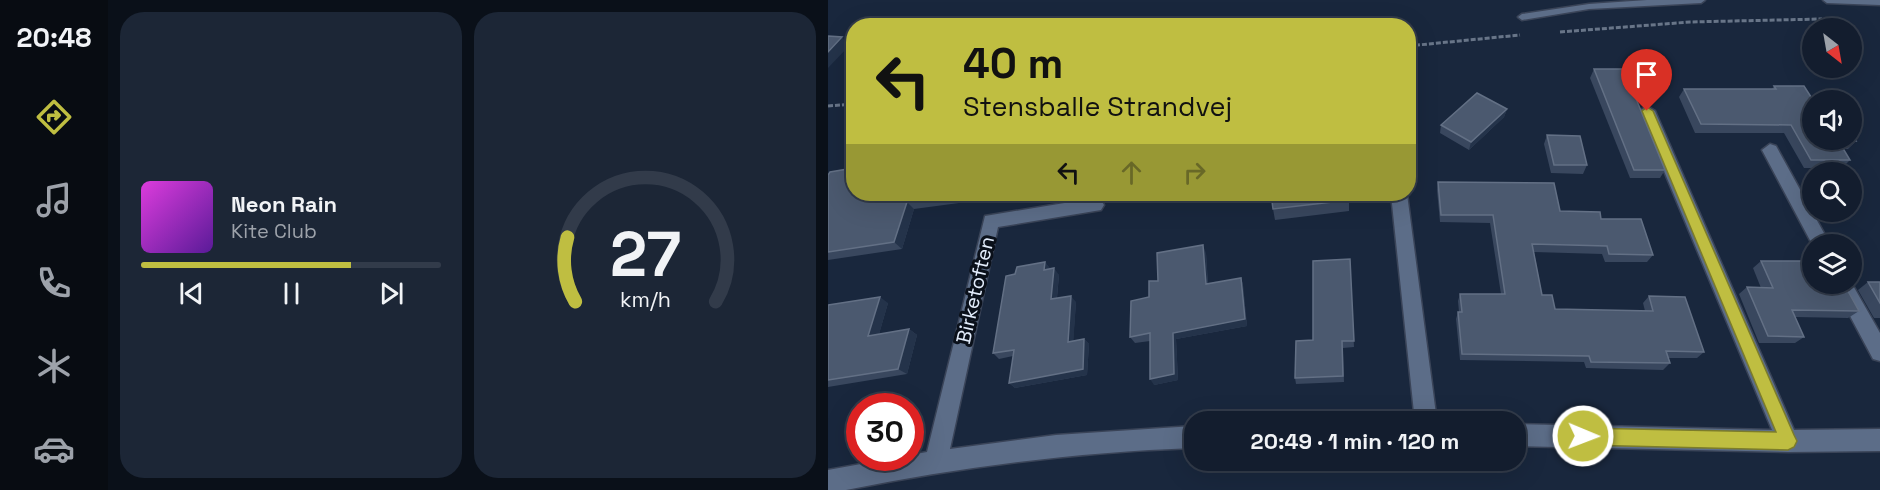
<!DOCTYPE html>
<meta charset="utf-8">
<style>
body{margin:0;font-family:"Space Grotesk",sans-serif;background:#1c2636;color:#f1f3f6;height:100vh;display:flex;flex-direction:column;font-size:22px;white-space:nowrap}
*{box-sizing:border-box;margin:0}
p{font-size:20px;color:#9da2aa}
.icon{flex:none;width:33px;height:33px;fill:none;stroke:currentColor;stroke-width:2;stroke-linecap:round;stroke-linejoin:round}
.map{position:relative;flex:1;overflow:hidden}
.details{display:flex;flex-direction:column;gap:12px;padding:12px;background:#0a1019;width:720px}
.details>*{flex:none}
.top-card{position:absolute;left:18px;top:18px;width:570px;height:183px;border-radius:24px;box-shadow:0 6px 24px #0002,0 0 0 2px #323b4a;background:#bfbe41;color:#111;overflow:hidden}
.needle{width:39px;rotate:149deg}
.controls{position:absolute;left:974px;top:18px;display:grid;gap:12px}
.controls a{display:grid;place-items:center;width:60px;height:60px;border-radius:50%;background:#131d2e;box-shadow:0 6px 24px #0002,0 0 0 2px #323b4a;font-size:30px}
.speed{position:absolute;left:18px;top:393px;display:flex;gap:12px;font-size:30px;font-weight:700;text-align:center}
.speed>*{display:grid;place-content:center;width:78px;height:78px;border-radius:50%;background:#131d2e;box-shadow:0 6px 24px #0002,0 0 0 2px #323b4a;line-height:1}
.speed .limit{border:9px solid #d22;background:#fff;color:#111}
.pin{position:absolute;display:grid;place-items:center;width:51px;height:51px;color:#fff;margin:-62px -26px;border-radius:50% 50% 50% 0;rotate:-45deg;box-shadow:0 0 6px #0007}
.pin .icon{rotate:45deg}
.me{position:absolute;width:66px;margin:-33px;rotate:91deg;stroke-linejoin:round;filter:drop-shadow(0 0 4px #0008)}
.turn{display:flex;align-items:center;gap:21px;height:126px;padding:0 18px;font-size:27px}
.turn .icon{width:78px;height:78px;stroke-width:2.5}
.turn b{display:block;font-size:42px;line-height:51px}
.lanes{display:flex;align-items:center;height:57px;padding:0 18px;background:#0003;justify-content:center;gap:30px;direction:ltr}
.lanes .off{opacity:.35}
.details .widget{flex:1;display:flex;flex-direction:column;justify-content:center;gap:9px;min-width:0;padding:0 21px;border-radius:24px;background:#1c2636}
.details .dial{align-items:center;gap:0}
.dial svg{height:156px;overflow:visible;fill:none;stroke:#323b4a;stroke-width:7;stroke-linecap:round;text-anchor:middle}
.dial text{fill:#f1f3f6;stroke:none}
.song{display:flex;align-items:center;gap:18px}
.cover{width:72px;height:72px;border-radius:9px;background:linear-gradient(135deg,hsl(300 70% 55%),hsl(270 70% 35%))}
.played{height:6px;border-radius:3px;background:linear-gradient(90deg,#bfbe41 70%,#323b4a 70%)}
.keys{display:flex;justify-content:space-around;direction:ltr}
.details .tiles{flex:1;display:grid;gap:12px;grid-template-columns:repeat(2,1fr)}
.trip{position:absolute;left:356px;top:411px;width:342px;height:60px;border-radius:24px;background:#131d2e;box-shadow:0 6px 24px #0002,0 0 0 2px #323b4a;font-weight:800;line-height:60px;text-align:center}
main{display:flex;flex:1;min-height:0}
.dock{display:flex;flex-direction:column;width:108px;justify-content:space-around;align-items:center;background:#080c12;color:#9da2aa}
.dock .icon{width:42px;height:42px}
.dock .active{color:#bfbe41}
.dock b{font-size:27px;color:#f1f3f6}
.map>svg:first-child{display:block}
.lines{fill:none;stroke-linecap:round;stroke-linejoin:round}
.lane-casing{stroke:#3a4458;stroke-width:3}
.street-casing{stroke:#3a4458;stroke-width:3}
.path{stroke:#687588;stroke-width:3;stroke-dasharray:5 2;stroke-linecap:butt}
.lane{fill:#5c6d88;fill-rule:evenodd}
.street{fill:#5c6d88;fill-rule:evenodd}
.wall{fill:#39475e}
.shaded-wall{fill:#24334a}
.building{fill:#4b596f;stroke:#637085;stroke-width:1.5}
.route{fill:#bfbe41;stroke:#7c7c2a;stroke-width:1.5}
.labels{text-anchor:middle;stroke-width:6;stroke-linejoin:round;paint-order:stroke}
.street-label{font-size:20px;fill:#e3edfc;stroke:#0a101a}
</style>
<main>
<nav class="dock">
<b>20:48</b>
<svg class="icon active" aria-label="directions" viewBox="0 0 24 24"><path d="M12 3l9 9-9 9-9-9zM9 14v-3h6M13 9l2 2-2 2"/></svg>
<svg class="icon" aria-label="music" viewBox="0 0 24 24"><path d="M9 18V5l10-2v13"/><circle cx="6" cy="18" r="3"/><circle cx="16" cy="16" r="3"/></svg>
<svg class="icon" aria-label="phone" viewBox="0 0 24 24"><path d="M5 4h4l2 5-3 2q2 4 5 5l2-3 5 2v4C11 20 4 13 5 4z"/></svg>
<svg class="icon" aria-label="climate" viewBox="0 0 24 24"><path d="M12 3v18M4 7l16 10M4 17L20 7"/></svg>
<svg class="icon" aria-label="car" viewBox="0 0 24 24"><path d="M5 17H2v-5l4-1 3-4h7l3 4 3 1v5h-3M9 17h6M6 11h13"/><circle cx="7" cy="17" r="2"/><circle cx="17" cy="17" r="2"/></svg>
</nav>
<section class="details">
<div class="tiles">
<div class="widget">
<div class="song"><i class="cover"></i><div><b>Neon Rain</b><p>Kite Club</p></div></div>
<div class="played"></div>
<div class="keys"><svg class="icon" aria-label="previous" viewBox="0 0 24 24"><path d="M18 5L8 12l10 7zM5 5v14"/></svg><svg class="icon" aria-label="pause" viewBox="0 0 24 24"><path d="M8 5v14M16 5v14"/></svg><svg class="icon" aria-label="next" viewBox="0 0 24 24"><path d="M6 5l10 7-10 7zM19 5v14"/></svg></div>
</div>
<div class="widget dial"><svg viewBox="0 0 100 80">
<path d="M14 69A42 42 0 1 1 86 69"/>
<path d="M14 69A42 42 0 0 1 10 36" stroke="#bfbe41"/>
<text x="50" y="56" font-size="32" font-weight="700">27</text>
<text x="50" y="72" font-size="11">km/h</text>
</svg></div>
</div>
</section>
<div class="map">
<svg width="1052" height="490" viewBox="0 0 1052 490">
<rect width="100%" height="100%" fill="#19273d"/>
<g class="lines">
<g class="lane-casing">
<path id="lane" d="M819,0H877L873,3L761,9L694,20L690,17L694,14L761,4Z
M995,0H1052V5L999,3Z"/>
</g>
<g class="street-casing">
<path id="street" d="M819,106L827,111L966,430L1052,429V451L960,452L687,446V424L944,430L811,111Z
M942,144L948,146L1002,244H984L934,150Z
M563,194H579L609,422H587Z
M267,198L273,200L276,205L273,210L170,227L122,449L228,435L366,426V448C249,452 133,467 18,490H0V470L99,452L157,216Z
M1023,282L1052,333V361L1045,359L1005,284Z"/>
</g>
<path class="path" d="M732,32L862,22L994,19
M580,46L692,35
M0,106L26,104"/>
<use href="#lane" class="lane"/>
<use href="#street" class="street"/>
</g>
<path class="wall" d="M766,69L837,170L832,178H802L762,78Z
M946,86L984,100L1028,141L1020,149H1015L1022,160L1014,168H976L956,133H867L851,97L856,89H944Z
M679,109L676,117L641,150L612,133L613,125Z
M719,135L759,165L755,174L723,173L716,144Z
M0,175L147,194L146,201L86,209L74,249L0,260Z
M610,182L732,211L773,219L825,255L819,262H777L774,254L706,252L714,295L727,309L817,311L815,303L821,296L876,352L869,358H840L842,363L835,370L758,368L756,362L632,360L628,319L630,312H631L630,301L632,294H673L662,223L612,222L609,190Z
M521,200V211L447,220L445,209Z
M378,253L380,284L413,278L415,285L419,326L348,339L350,380L326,385L322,341L307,343L302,337L321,297Z
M522,259L526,347L515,348L516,382L468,384L467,378Z
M933,261L984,284L1031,311L1020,318L967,317L976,337L967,343H931L911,294L919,287L933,288L925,268Z
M217,262L222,269L231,275L229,298L248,302L245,341L256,339L261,344L259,375L187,388L181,383L185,356L171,359L165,353L187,274Z
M1040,282H1052V318H1046L1030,290Z
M60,303L51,334L81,329L89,335L79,374L0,387V305Z"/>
<path class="shaded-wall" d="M14,37L21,46L0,68V52Z
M679,109L676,117L641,150L643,142Z
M140,194H147L146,201Z
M79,202L86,209L74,249L66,242Z
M375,245L378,253L380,291L378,284Z
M217,262L222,268L221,276L216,270Z
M226,268L231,275L228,305L223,299Z
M413,278L415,285L419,326L348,339L350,380L326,385L322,379L345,333Z
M243,296L248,302L245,347L240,342Z
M52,297L60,303L49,341L40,336Z
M81,329L89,335L79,374L70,369Z
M256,339L261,344L259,375L187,388L181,383Z"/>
<path class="building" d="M0,36L14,37L0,52Z
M766,69H796L837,170H806Z
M946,86H976L985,100L984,140H1023V133L1028,141L1010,140L1022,160H983L963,125L873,124L856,89H948Z
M649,93L679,109L643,142L613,125Z
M719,135L752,136L759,165H726Z
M26,168V194H137L79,202L66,242L0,252V175L2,172Z
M610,182L726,183L732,211L772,212L773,219H813L825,255L781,254L779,246L704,244L714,295H724L727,309L825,311L821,296L857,297L876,352L838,351L842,363L763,362L761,356L634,354L630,312H634L632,294H677L665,215H613Z
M443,194H519L521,200L445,209Z
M375,245L378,284L413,278L417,319L345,333L346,374L322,379V333L302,337L303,301L321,297V281H330L329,253Z
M522,259L526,341H514L515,376L467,378L468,341L485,340V261Z
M933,261H984V284H1016L1031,311L964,310L976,337L940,336L919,287L945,288Z
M217,262L216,270L226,268L223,299L243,296L240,342L256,339L255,369L181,383L186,350L165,353L178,276L187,274L189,267Z
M1040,282H1052V303Z
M52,297L40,336L81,329L70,369L0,380V305Z"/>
<path class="route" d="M819,107L825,111L966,435L969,441L966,447L960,450L755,445L749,442L747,436L749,431L755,428L948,432L814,111Z"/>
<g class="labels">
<g class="street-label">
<text transform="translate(147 290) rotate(-77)" y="7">Birketoften</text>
</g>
</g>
</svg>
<div class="controls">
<a><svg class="needle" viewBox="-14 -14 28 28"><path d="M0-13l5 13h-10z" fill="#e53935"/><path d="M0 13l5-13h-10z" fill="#9da2aa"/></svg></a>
<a><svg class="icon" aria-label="sound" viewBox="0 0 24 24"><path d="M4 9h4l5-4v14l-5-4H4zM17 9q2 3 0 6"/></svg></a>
<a><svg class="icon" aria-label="search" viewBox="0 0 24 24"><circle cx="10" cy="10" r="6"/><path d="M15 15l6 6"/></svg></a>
<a><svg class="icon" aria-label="layers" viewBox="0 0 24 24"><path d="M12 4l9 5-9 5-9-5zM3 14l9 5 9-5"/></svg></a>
</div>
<div class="speed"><div class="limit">30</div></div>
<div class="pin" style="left:819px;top:111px;background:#d93025"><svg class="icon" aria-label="arrive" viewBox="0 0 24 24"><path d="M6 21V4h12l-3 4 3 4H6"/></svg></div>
<svg class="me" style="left:755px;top:436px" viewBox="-20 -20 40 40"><circle r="17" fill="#bfbe41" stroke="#fff" stroke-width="3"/><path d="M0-11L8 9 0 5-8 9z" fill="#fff"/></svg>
<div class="trip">20:49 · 1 min · 120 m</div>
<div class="top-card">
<div class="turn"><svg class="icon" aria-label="left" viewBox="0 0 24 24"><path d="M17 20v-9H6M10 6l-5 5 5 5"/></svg><div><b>40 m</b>Stensballe Strandvej</div></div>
<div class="lanes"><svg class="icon" aria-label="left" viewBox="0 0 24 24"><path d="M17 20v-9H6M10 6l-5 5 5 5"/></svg><svg class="icon off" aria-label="ahead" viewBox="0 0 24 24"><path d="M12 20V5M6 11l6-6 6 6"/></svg><svg class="icon off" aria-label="right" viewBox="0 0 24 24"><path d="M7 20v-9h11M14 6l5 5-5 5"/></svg></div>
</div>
</div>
</main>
